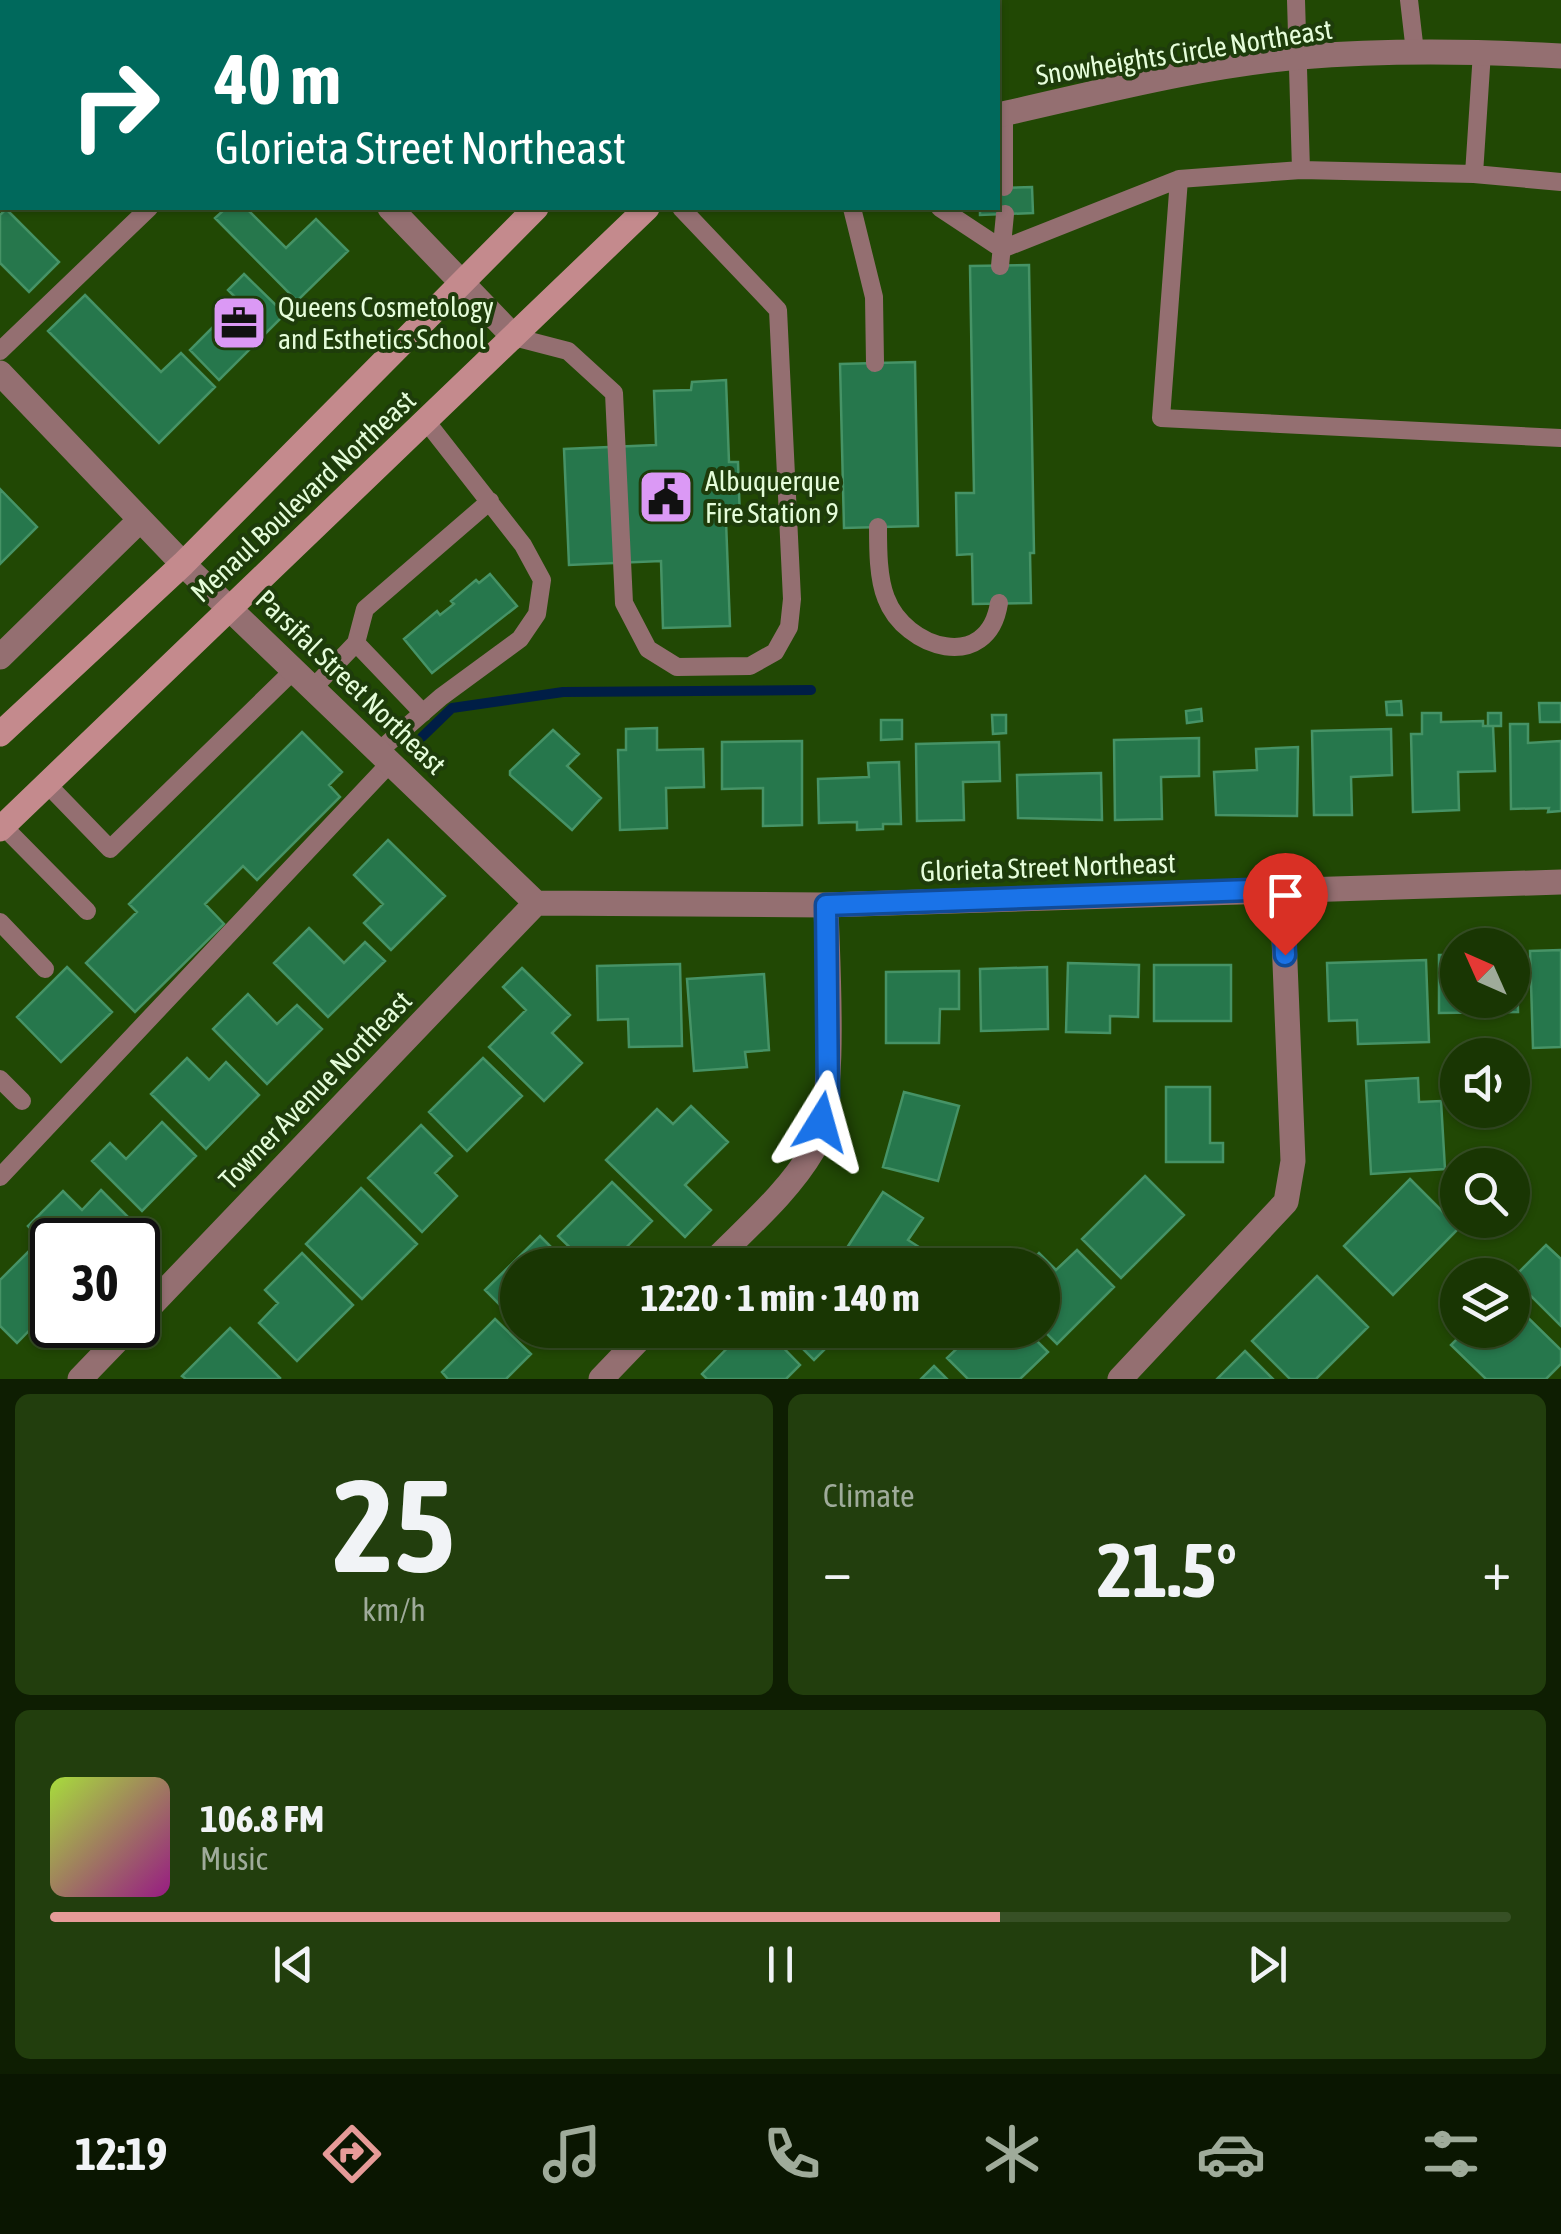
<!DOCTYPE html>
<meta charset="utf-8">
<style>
body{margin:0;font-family:"Asap Condensed",sans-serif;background:#223e0d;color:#f1f3f6;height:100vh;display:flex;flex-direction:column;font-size:38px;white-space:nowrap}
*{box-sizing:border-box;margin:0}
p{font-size:32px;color:#9fab9a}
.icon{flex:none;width:55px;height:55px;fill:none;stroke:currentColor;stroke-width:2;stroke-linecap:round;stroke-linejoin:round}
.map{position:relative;height:1379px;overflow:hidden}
.details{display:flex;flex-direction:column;gap:15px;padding:15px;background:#0e1e02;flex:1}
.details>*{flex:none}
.guide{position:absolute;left:0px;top:0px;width:1000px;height:210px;box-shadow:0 2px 8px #0004,0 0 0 2px #375025;background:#00695c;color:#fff;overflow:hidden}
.needle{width:65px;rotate:315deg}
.tools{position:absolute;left:1440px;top:928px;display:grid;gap:20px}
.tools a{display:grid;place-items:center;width:90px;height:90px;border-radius:50%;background:#193603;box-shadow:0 2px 8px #0004,0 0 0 2px #375025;font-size:50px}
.speed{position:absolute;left:30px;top:1218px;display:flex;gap:20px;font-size:50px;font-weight:700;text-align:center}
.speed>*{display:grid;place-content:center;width:130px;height:130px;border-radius:50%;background:#193603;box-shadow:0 2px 8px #0004,0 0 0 2px #375025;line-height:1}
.speed .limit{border:5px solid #111;border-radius:15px;background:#fff;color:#111}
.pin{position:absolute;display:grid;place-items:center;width:85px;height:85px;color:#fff;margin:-102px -42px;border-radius:50% 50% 50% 0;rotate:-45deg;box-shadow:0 0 10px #0007}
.pin .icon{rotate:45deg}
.me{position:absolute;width:110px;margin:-55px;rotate:8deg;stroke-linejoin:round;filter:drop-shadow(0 0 8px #0008)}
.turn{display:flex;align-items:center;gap:35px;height:210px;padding:0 50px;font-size:45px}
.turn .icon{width:130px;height:130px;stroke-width:2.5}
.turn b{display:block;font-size:70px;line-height:85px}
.big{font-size:75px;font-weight:700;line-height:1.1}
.details .tile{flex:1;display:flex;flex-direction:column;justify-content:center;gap:15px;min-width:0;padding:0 35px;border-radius:15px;background:#223e0d}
.details .dial{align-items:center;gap:0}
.dial b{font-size:130px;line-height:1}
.song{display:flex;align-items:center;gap:30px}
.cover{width:120px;height:120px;border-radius:15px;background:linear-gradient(135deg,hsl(80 70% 55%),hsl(310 70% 35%))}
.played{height:10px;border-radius:5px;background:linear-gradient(90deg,#e69b98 65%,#375025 65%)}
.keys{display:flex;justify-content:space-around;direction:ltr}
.heat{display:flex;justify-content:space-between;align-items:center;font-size:55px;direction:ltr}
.details .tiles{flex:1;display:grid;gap:15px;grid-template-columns:1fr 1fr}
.tile:last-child{grid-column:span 2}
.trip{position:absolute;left:500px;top:1248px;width:560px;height:100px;border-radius:50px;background:#193603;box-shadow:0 2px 8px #0004,0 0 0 2px #375025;font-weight:700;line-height:100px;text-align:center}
.tabs{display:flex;height:160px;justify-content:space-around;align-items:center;background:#0a1601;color:#9fab9a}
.tabs .icon{width:70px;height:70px}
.tabs .selected{color:#e69b98}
.tabs b{font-size:45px;color:#f1f3f6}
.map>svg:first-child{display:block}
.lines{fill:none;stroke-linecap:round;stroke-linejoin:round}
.stream{stroke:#001e46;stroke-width:10}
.building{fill:#26774c;stroke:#469366;stroke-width:2.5}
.lane{stroke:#946f71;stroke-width:18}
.street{stroke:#946f71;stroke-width:25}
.secondary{stroke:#c48a8d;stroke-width:25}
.route-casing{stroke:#114b97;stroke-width:25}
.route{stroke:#1a73e8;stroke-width:18}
.labels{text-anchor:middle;stroke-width:8;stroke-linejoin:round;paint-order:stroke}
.street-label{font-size:28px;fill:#e5fdda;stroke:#1e3c0b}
.poi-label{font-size:28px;fill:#e5fdda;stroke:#1e3c0b;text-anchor:start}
</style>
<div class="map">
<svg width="1561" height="1379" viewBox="0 0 1561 1379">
<rect width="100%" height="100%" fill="#214804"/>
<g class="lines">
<path class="stream" d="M422,737L452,708L563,692L811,690"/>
</g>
<path class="building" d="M77,0H141V2H78Z
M382,0H655L380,2Z
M1032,187L1033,213L980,215V208H998V188Z
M226,208H246L286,248L316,219L348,251L297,301L215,218Z
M6,209L59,262L29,292L0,263V215Z
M1029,265L1034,553H1030L1031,603L973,604L972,554L957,555L956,493H974L970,266Z
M244,274L285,314L219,380L190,350L239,301L228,290Z
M85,295L161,372L181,353L215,387L159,443L48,331Z
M915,362L918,526L844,528L840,364Z
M726,380L729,462H738L740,520L726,521L730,626L663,628L661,561L569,565L564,449L656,445L654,391L691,390L692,382Z
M0,489L37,527L0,564Z
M490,574L517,606L432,673L404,639L437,611L440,615L454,604L451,601L476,580L479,583Z
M1401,701L1402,715H1387L1386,702Z
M1539,703H1561V722H1540Z
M1201,709L1202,721L1187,723L1186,711Z
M1422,713H1441V722L1483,721V726H1493L1495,771L1458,772L1459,810L1413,812L1411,734H1422Z
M1488,713H1501V726H1488Z
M992,715H1006V733L993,734Z
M881,720H902V739L881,740Z
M1510,724H1528V743L1561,741V811L1548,812L1549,808L1511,809Z
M657,728V750L703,749L704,787L666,788L667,828L620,830L618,750H626V729Z
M1391,729L1392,775L1351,777L1352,815H1314L1312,731Z
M553,730L579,754L567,766L601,798L572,830L510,775V771Z
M302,732L342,772L329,785L340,797L257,880L243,866L205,904L224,924L135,1012L86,963L137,912L129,904Z
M1199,738V776L1161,777L1162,819L1115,820L1114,740Z
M802,741V825L763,826V788L722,789V742Z
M999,742L1000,781L963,782L964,820L917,821L916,744Z
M1298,747L1297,816L1216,815L1214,772L1257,770L1256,749Z
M899,762L901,824H883V829L857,830V822L819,823L818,779L869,777L868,763Z
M1101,773L1102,820L1018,818L1017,775Z
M388,840L445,896L391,950L364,923L383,904L354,875Z
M309,928L344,963L365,942L385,961L328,1017L274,963Z
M1561,950V1047L1533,1048L1530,951Z
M1512,954H1517L1518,1012L1439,1013V955H1458V1000H1512Z
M1426,960L1429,1042L1358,1044L1357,1020L1329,1021L1327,963Z
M1068,963L1139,965L1138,1017L1110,1016V1033L1066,1032Z
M680,964L682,1046L629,1047L628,1019L598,1020L597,966Z
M1154,965H1231V1021H1154Z
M67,967L112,1012L61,1062L17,1017Z
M1047,967L1048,1029L981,1031L980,969Z
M522,968L570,1015L552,1033L582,1063L544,1101L489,1047L526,1010L503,987Z
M959,971V1009H940L939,1043H886V972Z
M764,974L769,1050L745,1052L747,1067L694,1071L687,979Z
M248,994L277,1024L297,1005L322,1029L267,1084L213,1029Z
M187,1058L209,1080L226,1062L259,1095L206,1149L151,1094Z
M483,1058L522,1096L467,1151L429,1112Z
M1418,1078L1419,1102L1441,1101L1445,1169L1371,1174L1366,1081Z
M1166,1087H1210V1143H1223V1162H1166Z
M904,1092L959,1106L938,1181L883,1167Z
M691,1106L728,1142L685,1185L711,1210L685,1237L606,1160L657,1109L673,1124Z
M162,1122L196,1156L142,1211L92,1161L110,1143L126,1159Z
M421,1125L452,1156L435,1173L457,1196L422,1232L368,1178Z
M1145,1176L1184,1215L1121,1278L1082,1239Z
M1410,1179L1459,1228L1393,1295L1344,1246Z
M612,1182L652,1221L609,1265H588L558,1236Z
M361,1188L417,1244L362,1299L306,1244Z
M101,1190L134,1223L118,1240H52V1251L28,1226L63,1191L82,1210Z
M883,1192L923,1218L908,1240L933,1256L927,1265H859L843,1254Z
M540,1236L569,1265H518V1323L485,1290Z
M1546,1245L1561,1259V1326L1513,1278Z
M31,1249L52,1270V1307L17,1343L0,1326V1280Z
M1077,1250L1114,1287L1057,1344L1042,1329V1265H1028L1039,1253L1056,1270Z
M302,1253L353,1305L297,1361L259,1323L278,1303L265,1290Z
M1317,1276L1368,1327L1316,1379H1290L1252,1341Z
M1512,1302L1561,1350V1364L1546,1379H1486L1451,1345L1466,1330H1512Z
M495,1319L531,1354L506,1379H448L442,1372Z
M230,1328L280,1378L279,1379H186L182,1376Z
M525,1330H552L539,1344Z
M745,1330H766L800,1365L786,1379H707L702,1374Z
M784,1330H844L814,1360Z
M976,1330H984L989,1335L994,1330H1026L1048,1352L1020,1379H968L947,1358Z
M1245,1351L1273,1379H1217Z
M934,1366L947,1379H921Z"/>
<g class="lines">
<path class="lane" d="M1296,0L1301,170
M1409,0L1415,52
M357,2L360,0
M1474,174L1482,52
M1561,182L1474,174L1301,170L1179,179L1161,418L1561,438
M1004,187V113
M852,208L874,297L875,363
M940,208L1002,249L1179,179
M1000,266L1005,214
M514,337L568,351L614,393L624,603L648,649L677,667L750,666L775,652L789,627L792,599L778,310L681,208
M0,351L149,208
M878,527C878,549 878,578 886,598C905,649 988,674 999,603
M356,643L423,713
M314,687L356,643L365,609L490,501
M380,750L441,697L520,639L537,614L542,580L523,545L426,421
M47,784L110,849L295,669
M3,826L87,911
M0,922L45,969
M0,1079L22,1101
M0,1177L392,761"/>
<path class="street" d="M195,0L196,2
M998,115C1097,93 1198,66 1300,57C1387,50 1474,51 1561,56
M390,208L514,337
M0,373L183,564L536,903
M0,657L140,520
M536,903L826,905L1561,882
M710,1265C745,1229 788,1193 813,1150C838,1105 827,961 826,905
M138,1319L536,903
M80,1379L132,1325
M601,1379L648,1330
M1120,1379L1286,1202L1293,1161L1282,889"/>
<path class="secondary" d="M749,2L752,0
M816,2L817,0
M858,2L860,0
M0,734L183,564L536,208
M0,829L647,208"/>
</g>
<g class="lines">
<g class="route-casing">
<path id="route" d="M821,1122L828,1096L826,905L1282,889L1285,955"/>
</g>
<use href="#route" class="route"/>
</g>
<defs>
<g id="office-square" transform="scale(2.875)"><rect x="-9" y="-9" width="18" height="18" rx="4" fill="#db99f5" stroke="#1e3c0b"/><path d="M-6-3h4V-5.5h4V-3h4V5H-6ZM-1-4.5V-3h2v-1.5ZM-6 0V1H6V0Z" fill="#111"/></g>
<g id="civic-square" transform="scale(2.875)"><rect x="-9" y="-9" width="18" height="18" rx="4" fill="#db99f5" stroke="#1e3c0b"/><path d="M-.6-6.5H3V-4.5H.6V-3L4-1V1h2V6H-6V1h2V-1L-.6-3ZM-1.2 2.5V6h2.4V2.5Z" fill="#111"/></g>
</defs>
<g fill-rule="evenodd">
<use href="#office-square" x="239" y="323"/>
<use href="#civic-square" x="666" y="497"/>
</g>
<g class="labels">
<g class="street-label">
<text transform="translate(1184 52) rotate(-9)" y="10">Snowheights Circle Northeast</text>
<text transform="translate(303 496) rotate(-43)" y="10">Menaul Boulevard Northeast</text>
<text transform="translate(351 682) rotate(44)" y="10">Parsifal Street Northeast</text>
<text transform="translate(1048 867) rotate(-2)" y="10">Glorieta Street Northeast</text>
<text transform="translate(315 1090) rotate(-46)" y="10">Towner Avenue Northeast</text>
</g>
<g class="poi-label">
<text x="278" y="317">Queens Cosmetology<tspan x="278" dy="32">and Esthetics School</tspan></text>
<text x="705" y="491">Albuquerque<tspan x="705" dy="32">Fire Station 9</tspan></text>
</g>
</g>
</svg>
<div class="tools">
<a><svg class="needle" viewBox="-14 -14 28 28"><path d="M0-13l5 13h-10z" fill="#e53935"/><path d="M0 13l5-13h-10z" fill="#9fab9a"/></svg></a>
<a><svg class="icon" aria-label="sound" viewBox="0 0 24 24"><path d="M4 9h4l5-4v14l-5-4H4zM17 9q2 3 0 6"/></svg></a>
<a><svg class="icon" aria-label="search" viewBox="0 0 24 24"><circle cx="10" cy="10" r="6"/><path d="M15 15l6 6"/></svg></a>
<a><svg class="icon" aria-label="layers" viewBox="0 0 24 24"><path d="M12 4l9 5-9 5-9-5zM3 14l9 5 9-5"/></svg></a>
</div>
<div class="speed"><div class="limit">30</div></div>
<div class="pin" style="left:1285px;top:955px;background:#d93025"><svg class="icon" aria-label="arrive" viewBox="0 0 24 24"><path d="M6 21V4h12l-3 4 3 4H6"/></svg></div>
<svg class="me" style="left:821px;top:1122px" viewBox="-20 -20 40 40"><path d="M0-17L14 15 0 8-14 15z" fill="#1a73e8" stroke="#fff" stroke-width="4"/></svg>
<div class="trip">12:20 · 1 min · 140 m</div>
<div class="guide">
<div class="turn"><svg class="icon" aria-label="right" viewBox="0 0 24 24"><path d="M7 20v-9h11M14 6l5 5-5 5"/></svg><div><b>40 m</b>Glorieta Street Northeast</div></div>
</div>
</div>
<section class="details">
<div class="tiles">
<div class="tile dial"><b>25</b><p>km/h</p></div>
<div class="tile"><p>Climate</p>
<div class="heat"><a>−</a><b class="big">21.5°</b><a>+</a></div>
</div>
<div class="tile">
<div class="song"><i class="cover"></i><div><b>106.8 FM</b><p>Music</p></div></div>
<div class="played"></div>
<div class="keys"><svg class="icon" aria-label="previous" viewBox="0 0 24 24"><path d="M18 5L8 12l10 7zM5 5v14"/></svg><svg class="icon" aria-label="pause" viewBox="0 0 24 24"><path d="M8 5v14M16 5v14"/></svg><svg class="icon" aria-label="next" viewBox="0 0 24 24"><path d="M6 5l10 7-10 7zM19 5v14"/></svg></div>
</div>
</div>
</section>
<nav class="tabs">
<b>12:19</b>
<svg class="icon selected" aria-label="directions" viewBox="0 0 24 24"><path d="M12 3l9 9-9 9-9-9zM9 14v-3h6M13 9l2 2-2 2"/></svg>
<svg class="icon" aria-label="music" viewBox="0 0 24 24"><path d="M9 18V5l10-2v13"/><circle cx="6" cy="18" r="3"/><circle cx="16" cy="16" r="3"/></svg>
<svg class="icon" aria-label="phone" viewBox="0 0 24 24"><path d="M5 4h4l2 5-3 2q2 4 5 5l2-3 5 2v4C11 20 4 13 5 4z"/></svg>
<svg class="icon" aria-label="climate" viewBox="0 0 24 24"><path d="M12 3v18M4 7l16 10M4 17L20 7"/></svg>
<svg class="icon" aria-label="car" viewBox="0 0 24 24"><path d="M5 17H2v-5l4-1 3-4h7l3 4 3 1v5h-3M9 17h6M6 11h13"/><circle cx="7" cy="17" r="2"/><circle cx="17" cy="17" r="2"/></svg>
<svg class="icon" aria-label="filters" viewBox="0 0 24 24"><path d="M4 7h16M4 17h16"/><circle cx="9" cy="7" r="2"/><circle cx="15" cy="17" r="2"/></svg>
</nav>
